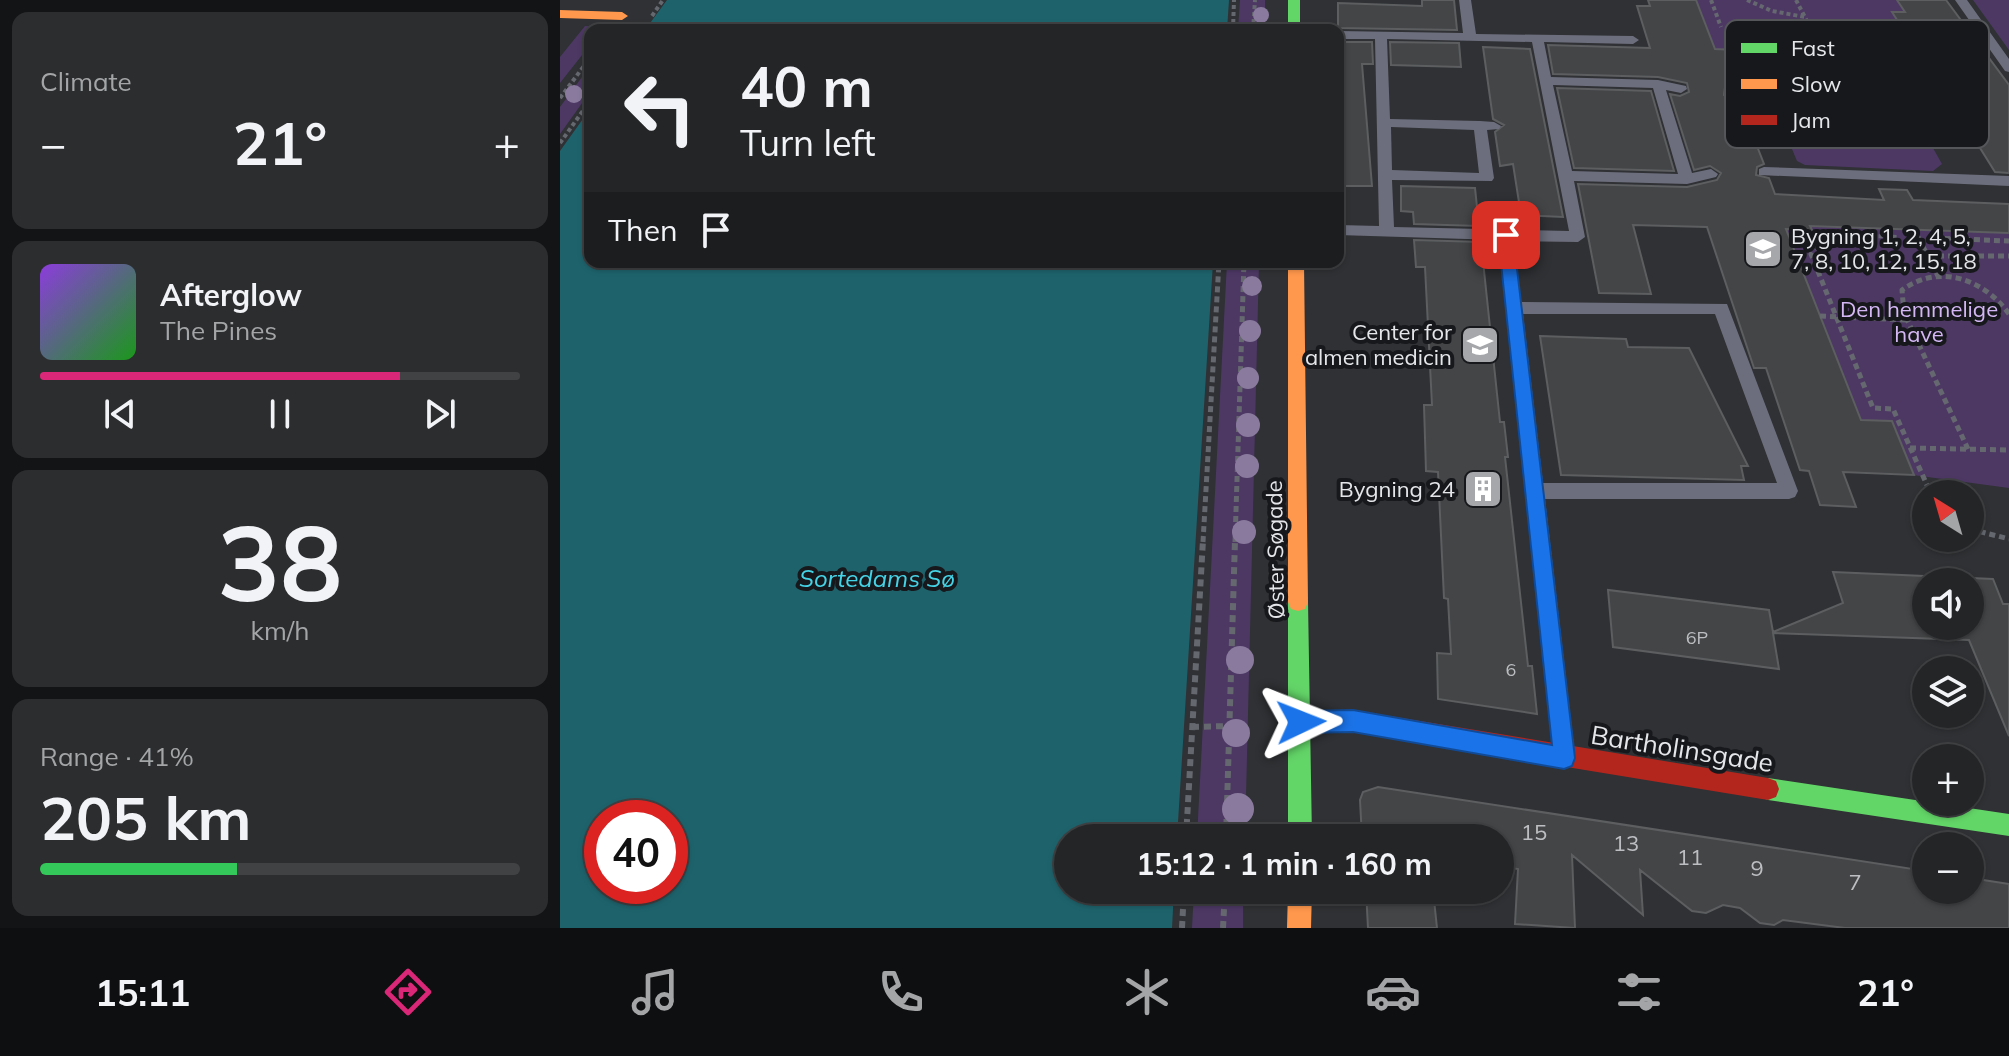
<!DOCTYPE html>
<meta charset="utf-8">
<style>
body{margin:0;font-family:Mulish,sans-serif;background:#2b2d2f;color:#f1f3f6;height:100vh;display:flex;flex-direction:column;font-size:30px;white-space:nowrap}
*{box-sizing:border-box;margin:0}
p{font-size:26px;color:#a3a5a7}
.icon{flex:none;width:44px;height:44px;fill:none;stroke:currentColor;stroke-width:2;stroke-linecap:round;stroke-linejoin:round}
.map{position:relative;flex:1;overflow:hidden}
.sheet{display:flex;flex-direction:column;gap:12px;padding:12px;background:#131415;width:560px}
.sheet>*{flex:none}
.guide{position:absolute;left:24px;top:24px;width:760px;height:244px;border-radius:16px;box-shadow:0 2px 6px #0004,0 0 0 2px #404244;background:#232527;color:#f1f3f6;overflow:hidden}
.needle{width:52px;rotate:323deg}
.fabs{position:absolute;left:1352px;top:480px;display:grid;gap:16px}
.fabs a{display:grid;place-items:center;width:72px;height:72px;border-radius:50%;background:#232527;box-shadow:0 2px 6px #0004,0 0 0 2px #404244;font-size:40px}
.speed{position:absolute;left:24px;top:800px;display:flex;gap:16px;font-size:40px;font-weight:700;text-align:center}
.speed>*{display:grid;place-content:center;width:104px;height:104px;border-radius:50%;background:#232527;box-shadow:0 2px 6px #0004,0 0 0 2px #404244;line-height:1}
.speed .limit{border:12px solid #d22;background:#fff;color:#111}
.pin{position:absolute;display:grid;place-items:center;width:68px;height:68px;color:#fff;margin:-34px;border-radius:16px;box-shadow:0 4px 12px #0006}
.me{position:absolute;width:88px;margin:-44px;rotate:88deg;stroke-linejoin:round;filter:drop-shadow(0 0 6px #0008)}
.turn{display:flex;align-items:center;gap:28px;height:168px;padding:0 24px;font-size:36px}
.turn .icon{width:104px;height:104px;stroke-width:2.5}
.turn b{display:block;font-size:56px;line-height:68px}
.then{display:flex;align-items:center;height:76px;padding:0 24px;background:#0003;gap:16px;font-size:30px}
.big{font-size:60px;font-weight:700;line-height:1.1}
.sheet .card{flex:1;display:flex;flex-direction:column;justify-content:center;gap:12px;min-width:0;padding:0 28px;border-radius:16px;background:#2b2d2f}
.sheet .dial{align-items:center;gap:0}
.dial b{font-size:104px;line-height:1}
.song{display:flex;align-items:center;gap:24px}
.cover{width:96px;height:96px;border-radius:12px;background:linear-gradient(135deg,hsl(270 70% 55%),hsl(120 70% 35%))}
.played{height:8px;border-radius:4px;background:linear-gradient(90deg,#db2777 75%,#404244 75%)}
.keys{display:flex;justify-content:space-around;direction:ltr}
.heat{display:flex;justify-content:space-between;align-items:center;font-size:44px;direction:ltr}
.charge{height:12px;border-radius:6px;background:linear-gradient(90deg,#34c759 41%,#404244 0)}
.trip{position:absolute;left:494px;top:824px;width:460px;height:80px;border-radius:40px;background:#232527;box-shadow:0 2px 6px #0004,0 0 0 2px #404244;font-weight:700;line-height:80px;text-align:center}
.tab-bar{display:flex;height:128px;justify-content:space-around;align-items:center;background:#0e0f10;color:#a3a5a7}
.tab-bar .icon{width:56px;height:56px}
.tab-bar .active{color:#db2777}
.tab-bar b{font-size:36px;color:#f1f3f6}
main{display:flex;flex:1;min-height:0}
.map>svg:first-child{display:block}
.green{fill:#4d3864}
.water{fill:#1e636c;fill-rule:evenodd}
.building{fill:#434547;stroke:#5c5e60;stroke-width:2;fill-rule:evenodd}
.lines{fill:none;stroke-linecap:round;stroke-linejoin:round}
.path-far2{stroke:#666870;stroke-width:4;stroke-dasharray:4 3;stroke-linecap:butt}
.path-far1{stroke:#666870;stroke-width:5;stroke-dasharray:6 4;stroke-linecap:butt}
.path{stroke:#666870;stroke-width:6;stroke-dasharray:7 5;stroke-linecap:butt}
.lane{fill:#6d6e7d;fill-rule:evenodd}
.fast{fill:#63d668;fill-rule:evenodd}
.slow{fill:#ff974d;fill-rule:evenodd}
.jam{fill:#b3261e;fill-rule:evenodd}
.tree{fill:#8a7b9e}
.route{fill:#1a73e8;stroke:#114b97;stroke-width:2}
.labels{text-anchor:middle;stroke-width:8;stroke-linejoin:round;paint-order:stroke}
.number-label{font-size:18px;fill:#bcbec1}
.poi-label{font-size:22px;fill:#e4e6ea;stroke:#17181b;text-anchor:end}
.park-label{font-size:22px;fill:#d4b7f5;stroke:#17181b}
.street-label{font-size:22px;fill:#e4e6ea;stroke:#17181b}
.near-number-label{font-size:22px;fill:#bcbec1}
.water-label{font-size:24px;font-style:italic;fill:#45d4e7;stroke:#17181b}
.near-street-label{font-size:26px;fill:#e4e6ea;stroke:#17181b}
.key{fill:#17181b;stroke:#545659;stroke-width:2}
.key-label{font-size:22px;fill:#e4e6ea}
</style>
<main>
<section class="sheet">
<div class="card"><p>Climate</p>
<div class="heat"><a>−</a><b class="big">21°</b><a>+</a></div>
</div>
<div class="card">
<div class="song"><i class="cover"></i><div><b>Afterglow</b><p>The Pines</p></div></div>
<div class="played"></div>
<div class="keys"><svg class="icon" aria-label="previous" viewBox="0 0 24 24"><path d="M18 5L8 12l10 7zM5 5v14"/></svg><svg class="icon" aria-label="pause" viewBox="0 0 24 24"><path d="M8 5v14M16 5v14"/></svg><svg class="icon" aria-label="next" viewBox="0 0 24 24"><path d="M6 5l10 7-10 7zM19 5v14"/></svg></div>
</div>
<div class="card dial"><b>38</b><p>km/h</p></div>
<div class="card"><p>Range · 41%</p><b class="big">205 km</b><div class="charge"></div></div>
</section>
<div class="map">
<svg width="1449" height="928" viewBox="0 0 1449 928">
<rect width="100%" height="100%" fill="#2f3134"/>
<path class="green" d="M680,0H705V30H678Z
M1136,0H1337L1345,12H1332L1343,29L1355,30L1372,55H1276L1272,47L1249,46L1252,55L1155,49Z
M1413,0H1449V50Z
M25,26L45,27L30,30V45L0,83V57Z
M30,66V92L0,134V107Z
M1225,99L1343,104L1351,109L1382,164L1373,171L1245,165L1237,161L1214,106Z
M1250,226L1449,233V488L1353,475L1332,422L1301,420L1226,229L1251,230Z
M667,262H699L685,838H637Z
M634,890H683V928H632Z"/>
<path class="water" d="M107,0H669L667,30H85Z
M30,109V262H653L617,838H508V890H614L612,928H0V151ZM42,818H110V886H42Z"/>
<path class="building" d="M862,0H894L897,30L778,28V3L862,6Z
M1088,0H1136L1155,49L1176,50L1183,76H1169L1172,85L1165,87L1164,95L1178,98L1204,164L1197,167L1196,175L1209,178L1215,194L1324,200L1319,189L1347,190L1353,200L1449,204V233L1250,226L1252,230L1226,229L1301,420L1332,421L1354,475L1283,472L1296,507L1260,505L1249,471L1240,470L1206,368H1194L1147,227L1073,225L1091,294L1039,293L1018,184L1127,187L1157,180L1161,173L1150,166L1134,170L1110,94L1120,96L1129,92L1127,83L1098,77L993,74L988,45L1090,48L1077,6H1090Z
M1337,0H1386L1449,85V173L1435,172L1420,148L1388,146L1363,104L1400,105L1410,97L1400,91L1354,90L1334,56L1359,54L1332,12H1345Z
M778,42H812L813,64H802L812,186H778Z
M830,42L899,43L901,67L831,65Z
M923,47L970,49L1003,217L961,215L953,164L940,166L935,132L944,125L933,119Z
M997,88L1091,91L1114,171L1014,168Z
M841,186L915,188L919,226L854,224L853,212L841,211Z
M854,240L921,242L940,422H944L948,457H945L968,666H972L977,714L878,699L877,653L891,654L888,599L884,598L878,472L866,471L864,405H872L865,267H856Z
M980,336L1066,339L1068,347L1129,348L1188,466H1181L1184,480L1001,475Z
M1273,572L1433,579L1443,604H1449V736L1409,640L1213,633L1219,669L1053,647L1048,590L1209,610L1213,632L1283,603ZM1366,582H1410V626H1366Z
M818,787L1366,871V890H1410V878L1449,884V928H1285L1223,920L1214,925L1200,923L1180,908L1163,905L1146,913L1132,911L1080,870L1083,915L1012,855L1015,928L955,924L958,869L940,866V838H802L800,800L803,792Z
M806,890H873L877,928H808Z"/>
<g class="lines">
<path class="path-far2" d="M1151,0L1161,27
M1187,0L1212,11L1245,17
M1236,0L1260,46
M92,16L103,0
M673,30L674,0
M693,30L695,0
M0,98L30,58
M0,143L30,101
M1354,230L1359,239
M1374,238L1399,239
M1270,239L1290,235L1339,237"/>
<path class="path-far1" d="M1277,237L1257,246L1251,254L1313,408L1333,409L1371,494
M1358,237L1378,276
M1374,238L1449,241
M1368,256H1449
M1260,316L1347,320
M1350,448L1449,450
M1408,449L1344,313L1342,290C1379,263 1424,279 1449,314
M1410,529L1449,539
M643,542L659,262
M675,542L684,262"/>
<path class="path" d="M632,727L669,726
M626,838L643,540
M666,838L675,540
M622,928L624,890
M663,928L665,890"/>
<path class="lane" d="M899,0H911L916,34L1073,36L1079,40L1073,44L984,42L991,77L1098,80L1126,86L1127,89L1121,93L1106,90L1132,173L1151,169L1158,174L1156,177L1127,184L1014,181L1025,237L1018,242L954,241L961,302L1167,304L1238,491L1235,497L1229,499H985L1015,755L1012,763L1004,766L996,763L993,755L939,240L778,235V225L819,226L815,39H778V31L903,33ZM827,39L972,42L1009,231L834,227L832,180L932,181L934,178L927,130L939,129L941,126L934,122L920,121L830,119ZM993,85L1093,88L1118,174L1012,171ZM831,127L914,130L919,173L832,170ZM963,314H1155L1217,483H983Z
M1395,0H1407L1449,59V72L1445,71Z
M1172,88L1400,94L1407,98L1400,102L1167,95V89Z
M1204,167L1449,176V186L1199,175V169Z"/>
<path class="fast" d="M728,0H740V30H728Z
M738,593L745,595L748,602L752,838H728V602L731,595Z
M1208,778L1449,814V836L1208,800L1200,797L1197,789L1200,781Z"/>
<path class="slow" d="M0,10L62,12L68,16L62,20L0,18Z
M728,262H744L748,602L745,609L738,611L731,609L728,602Z
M728,890H752L751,928H727Z"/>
<path class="jam" d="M793,710L1208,778L1216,781L1219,789L1216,797L1208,800L793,732L741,733L733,730L730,722L733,714L741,711Z"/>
</g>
<g class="tree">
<circle cx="701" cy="15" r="8"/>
<circle cx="14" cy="94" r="9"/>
<circle cx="692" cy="286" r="10"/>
<circle cx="690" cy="331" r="11"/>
<circle cx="688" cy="378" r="11"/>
<circle cx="688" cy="425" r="12"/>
<circle cx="687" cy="466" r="12"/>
<circle cx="684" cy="532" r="12"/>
<circle cx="680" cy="660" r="14"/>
<circle cx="676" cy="733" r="14"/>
<circle cx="678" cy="809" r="16"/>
</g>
<path class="route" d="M946,229L953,235L1015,758L1012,766L1004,769L793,732L741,733L733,730L730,722L733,715L741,711L793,710L992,745L938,235Z"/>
<defs>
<g id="university-square" transform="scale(2)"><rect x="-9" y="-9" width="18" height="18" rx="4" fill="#a5a7aa" stroke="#17181b"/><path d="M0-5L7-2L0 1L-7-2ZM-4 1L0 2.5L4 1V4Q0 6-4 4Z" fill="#fff"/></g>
<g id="building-square" transform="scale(2)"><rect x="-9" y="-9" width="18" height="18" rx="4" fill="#a5a7aa" stroke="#17181b"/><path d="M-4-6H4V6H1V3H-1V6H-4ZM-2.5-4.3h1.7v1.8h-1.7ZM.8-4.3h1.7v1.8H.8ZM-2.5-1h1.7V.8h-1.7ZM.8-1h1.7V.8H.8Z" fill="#fff"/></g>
</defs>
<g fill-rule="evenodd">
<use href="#university-square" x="1203" y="249"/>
<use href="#university-square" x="920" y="345"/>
<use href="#building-square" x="923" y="489"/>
</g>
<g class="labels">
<g class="number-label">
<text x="1137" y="644">6P</text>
<text x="951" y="676">6</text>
</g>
<g class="poi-label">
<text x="1231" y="244" text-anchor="start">Bygning 1, 2, 4, 5,<tspan x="1231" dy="25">7, 8, 10, 12, 15, 18</tspan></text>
<text x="892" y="340">Center for<tspan x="892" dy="25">almen medicin</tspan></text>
<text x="895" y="497">Bygning 24</text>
</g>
<g class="park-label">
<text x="1359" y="317">Den hemmelige<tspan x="1359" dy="25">have</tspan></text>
</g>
<g class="street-label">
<text transform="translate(715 550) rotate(-91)" y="8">Øster Søgade</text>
</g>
<g class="near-number-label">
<text x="974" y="840">15</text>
<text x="1066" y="851">13</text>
<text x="1130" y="865">11</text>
<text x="1197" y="876">9</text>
<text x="1295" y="890">7</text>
</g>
<g class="water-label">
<text x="317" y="587">Sortedams Sø</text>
</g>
<g class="near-street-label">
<text transform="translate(1122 749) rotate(9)" y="9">Bartholinsgade</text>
</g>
</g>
<rect x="1165" y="20" width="264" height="128" rx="12" class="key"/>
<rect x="1181" y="43" width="36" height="10" fill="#63d668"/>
<rect x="1181" y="79" width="36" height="10" fill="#ff974d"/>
<rect x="1181" y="115" width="36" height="10" fill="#b3261e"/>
<g class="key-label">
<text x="1231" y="56">Fast</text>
<text x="1231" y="92">Slow</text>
<text x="1231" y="128">Jam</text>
</g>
</svg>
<div class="fabs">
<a><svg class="needle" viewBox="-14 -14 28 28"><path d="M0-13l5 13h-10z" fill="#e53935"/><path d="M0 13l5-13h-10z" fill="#a3a5a7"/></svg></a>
<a><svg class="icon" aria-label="sound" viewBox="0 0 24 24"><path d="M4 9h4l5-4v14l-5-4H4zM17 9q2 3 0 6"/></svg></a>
<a><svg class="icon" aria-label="layers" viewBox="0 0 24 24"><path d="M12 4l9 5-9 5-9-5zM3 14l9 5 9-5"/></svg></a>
<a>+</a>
<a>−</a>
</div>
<div class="speed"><div class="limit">40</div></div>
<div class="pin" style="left:946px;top:235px;background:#d93025"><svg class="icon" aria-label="arrive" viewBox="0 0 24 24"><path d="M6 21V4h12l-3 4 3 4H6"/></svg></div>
<svg class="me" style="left:741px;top:722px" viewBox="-20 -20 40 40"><path d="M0-17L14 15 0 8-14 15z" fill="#1a73e8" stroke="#fff" stroke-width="4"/></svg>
<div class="trip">15:12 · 1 min · 160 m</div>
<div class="guide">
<div class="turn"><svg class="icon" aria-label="left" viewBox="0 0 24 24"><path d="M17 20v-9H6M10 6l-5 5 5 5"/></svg><div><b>40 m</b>Turn left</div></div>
<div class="then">Then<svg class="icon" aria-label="arrive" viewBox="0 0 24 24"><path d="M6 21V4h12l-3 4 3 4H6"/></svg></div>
</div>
</div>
</main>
<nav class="tab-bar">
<b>15:11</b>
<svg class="icon active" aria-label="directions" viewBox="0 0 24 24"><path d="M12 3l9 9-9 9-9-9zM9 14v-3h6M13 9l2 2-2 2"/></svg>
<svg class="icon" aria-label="music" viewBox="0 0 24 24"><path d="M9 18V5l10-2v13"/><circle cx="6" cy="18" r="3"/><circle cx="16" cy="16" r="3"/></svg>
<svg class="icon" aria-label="phone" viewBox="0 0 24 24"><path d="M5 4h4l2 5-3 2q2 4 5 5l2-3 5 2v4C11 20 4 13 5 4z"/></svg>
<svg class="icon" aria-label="climate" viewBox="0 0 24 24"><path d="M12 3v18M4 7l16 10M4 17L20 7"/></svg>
<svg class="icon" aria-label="car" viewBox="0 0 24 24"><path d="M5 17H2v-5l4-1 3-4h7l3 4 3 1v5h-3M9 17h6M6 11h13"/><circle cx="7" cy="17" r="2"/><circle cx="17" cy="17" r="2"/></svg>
<svg class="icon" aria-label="filters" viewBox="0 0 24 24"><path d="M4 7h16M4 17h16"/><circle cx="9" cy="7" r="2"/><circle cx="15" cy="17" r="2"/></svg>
<b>21°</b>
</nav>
